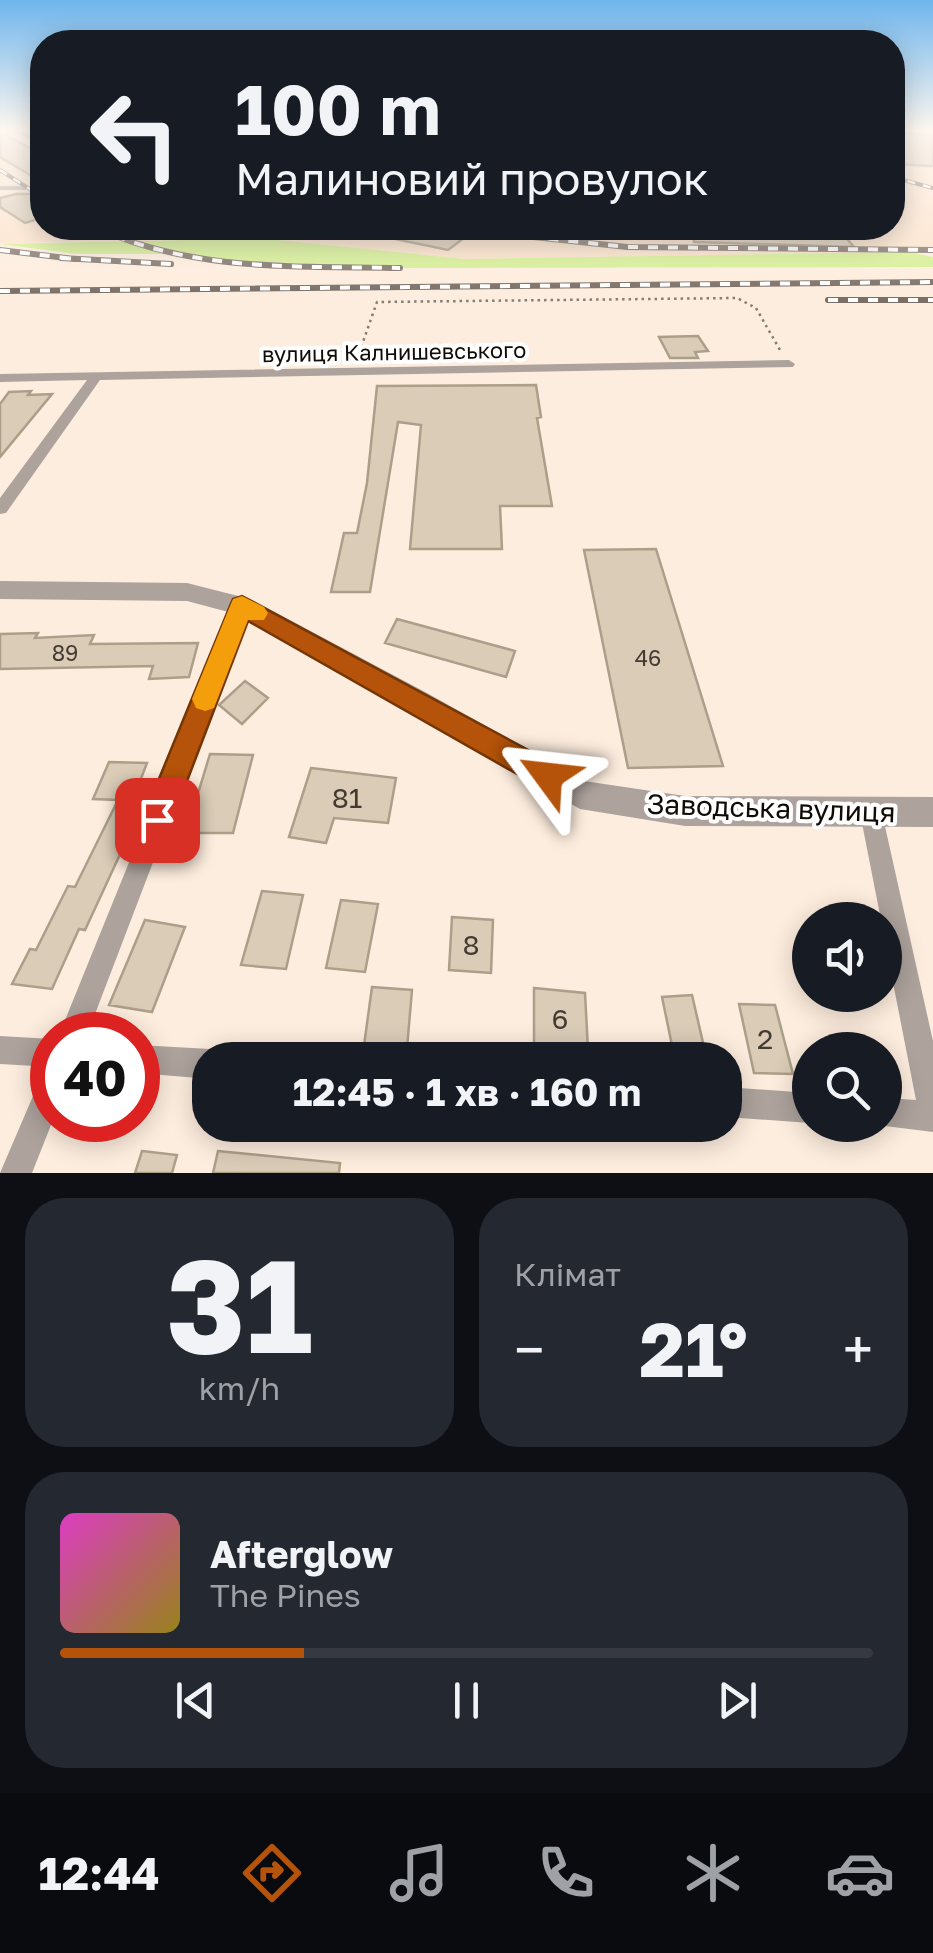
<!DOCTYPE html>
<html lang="uk">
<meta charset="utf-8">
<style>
body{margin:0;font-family:"Golos Text",sans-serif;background:#242831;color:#f1f3f6;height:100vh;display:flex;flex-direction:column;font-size:38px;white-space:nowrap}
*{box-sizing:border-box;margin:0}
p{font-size:32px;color:#9ea1a6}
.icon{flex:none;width:55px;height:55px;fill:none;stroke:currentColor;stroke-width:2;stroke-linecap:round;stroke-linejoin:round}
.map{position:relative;height:1173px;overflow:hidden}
.details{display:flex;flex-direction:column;gap:25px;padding:25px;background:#0d0f14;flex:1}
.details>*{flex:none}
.hud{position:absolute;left:30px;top:30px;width:875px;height:210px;border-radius:40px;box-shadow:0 5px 25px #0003;background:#171b24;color:#f1f3f6;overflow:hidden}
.fabs{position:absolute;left:792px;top:902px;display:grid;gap:20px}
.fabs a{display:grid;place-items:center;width:110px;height:110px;border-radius:50%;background:#171b24;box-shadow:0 5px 25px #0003;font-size:50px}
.speed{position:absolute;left:30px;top:1012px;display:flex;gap:20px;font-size:50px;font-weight:700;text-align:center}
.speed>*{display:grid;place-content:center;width:130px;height:130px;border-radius:50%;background:#171b24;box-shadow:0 5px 25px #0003;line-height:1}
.speed .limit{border:15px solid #d22;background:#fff;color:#111}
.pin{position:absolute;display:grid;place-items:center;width:85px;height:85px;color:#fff;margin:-42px;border-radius:20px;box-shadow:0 5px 15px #0006}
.me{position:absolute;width:110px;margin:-55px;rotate:300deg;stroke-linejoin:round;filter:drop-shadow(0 0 8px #0008)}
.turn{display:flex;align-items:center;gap:35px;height:210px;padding:0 40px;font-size:45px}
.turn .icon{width:130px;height:130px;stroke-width:2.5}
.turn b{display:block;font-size:70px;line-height:85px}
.big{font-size:75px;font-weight:700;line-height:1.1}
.details .tile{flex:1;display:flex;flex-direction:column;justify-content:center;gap:15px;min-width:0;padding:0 35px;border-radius:40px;background:#242831}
.details .dial{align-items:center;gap:0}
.dial b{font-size:130px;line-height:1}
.song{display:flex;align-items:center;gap:30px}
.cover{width:120px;height:120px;border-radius:15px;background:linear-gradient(135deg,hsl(310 70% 55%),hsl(50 70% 35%))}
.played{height:10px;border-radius:5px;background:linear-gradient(90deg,#b45309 30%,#363941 30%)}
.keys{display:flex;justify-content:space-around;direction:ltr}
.heat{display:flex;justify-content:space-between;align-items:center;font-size:55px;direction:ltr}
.details .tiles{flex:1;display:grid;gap:25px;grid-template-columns:1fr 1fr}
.tile:last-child{grid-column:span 2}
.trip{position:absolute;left:192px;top:1042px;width:550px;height:100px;border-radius:40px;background:#171b24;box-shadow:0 5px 25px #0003;font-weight:700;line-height:100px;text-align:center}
.tab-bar{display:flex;height:160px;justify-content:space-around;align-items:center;background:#090b0e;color:#9ea1a6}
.tab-bar .icon{width:70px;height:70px}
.tab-bar .current{color:#b45309}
.tab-bar b{font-size:45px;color:#f1f3f6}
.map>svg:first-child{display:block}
.built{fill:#fce2ca}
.green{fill:#d3ef90}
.building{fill:#daccb7;stroke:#ac9f8a;stroke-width:2.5}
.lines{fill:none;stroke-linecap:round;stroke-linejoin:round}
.path{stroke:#877c72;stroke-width:2.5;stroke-dasharray:2.5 4;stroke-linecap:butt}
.service{stroke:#ada29c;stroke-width:4}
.minor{fill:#ada29c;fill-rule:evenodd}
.tertiary{fill:#ada29c;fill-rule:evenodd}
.rail-far1-casing{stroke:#7a6f66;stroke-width:4}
.rail-casing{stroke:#7a6f66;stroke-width:6}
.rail-far1{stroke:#fff;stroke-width:2.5;stroke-dasharray:8;stroke-linecap:butt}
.rail{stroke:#fff;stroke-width:4;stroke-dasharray:10;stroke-linecap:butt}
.route{fill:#b45309;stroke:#753606;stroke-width:2.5}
.slow{fill:#f59e0b}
.labels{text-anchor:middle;stroke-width:8;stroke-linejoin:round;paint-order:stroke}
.far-street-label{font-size:22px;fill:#110b06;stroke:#fff}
.number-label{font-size:22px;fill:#433b32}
.near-number-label{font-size:28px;fill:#433b32}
.street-label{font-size:28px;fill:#110b06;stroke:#fff}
</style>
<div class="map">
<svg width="933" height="1173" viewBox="0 0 933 1173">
<rect width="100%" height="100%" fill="#fdedde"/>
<path class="built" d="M0,131H42V228H892L893,131H933V252L465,259L199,232L185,240L0,243Z"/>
<path class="green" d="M199,232L465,259L910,252L933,257V267L400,268L219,260L173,254H76L0,244L184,240Z"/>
<path class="building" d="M0,131L42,155V182L0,157Z
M892,133L933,135V166L892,164Z
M16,194H42V218L25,223L0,207V198Z
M377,228H432L468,235L448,250L376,235Z
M694,228L840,231L854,247L694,242Z
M698,336L708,351L695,352L698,358H670L659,337Z
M536,385L541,417L537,418L552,506H500L502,549H410L421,425L398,422L370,592H331L344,533H357L367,483L377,386Z
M31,391L28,395L52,394L0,457V404L9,392Z
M656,549L723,766L628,768L584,550Z
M397,619L515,651L506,677L385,643Z
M38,633L35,638L94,635L90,644L198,643L189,677L149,679L153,666L0,669V634Z
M245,681L268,698L242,724L219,705Z
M210,754L253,755L233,833H186Z
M109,762L147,763L124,823L134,824L85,930L79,929L52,989L12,984L30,949L36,950L68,886L75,887L118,800L93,799Z
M311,768L396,778L388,823L334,818L326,843L289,837Z
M262,891L303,895L286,969L241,965Z
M341,900L378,904L365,972L326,968Z
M452,917L493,920L491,973L449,970Z
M145,920L185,927L152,1012L109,1005Z
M372,987L412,990L406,1060H362Z
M534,988L585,993L588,1050L534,1044Z
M692,995L707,1060H675L662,997Z
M739,1004L775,1005L793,1074L754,1073Z
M142,1151L177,1155L172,1173H135Z
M218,1151L340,1163L339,1173H213Z"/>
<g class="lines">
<path class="path" d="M357,359L377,302L737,298L756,308L780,350"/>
<path class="service" d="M20,131L42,144
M0,188H42"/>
<path class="minor" d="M789,360L795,364L793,367L100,380L6,513L0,514V498L87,380L0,382V374Z
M242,599L248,601L251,606L87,1035H59L233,606L236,601Z
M871,802L879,805L882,813L933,1041V1132L877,1125H885V1098L916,1100L885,942V920H881L860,813L863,805Z
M0,1036L52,1039V1067L0,1064Z
M138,1045L210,1049L220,1054L223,1060H210V1079L138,1073Z
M52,1070L53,1120L32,1173H0L42,1075Z
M725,1087L810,1093V1123L725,1117Z"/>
<path class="tertiary" d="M0,581L187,583L250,599L427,693L584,781L685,796L933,797V827L685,826L580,809L236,614L187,601L0,599Z"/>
<g class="rail-far1-casing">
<path id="rail-far1" d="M0,170L42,197
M892,177L933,188"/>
</g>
<g class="rail-casing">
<path id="rail" d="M97,228C193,272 297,266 400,268
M449,228L627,247L933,250
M0,250L74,259
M61,258L171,264
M0,291L933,282
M828,300H933"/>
</g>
<use href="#rail-far1" class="rail-far1"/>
<use href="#rail" class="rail"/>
</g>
<linearGradient id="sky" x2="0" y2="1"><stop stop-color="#6eb5ec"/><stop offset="0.44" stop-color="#fef7f0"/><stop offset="1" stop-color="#fef7f0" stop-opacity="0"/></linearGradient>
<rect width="933" height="296" fill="url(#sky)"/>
<path class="route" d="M242,596L558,766L562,776L558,786L548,791L538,786L248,621L168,831L157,836L147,831L142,820L230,606L233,599Z"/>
<path class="slow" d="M242,596L264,607L268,613L264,620H248L214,708L205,711L196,708L192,699L230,606L233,599Z"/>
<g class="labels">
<g class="far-street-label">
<text transform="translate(394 352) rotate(-1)" y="8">вулиця Калнишевського</text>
</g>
<g class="number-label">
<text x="65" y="661">89</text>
<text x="648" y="666">46</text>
</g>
<g class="near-number-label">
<text x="347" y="808">81</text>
<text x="471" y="955">8</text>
<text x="560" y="1029">6</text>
<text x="765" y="1049">2</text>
</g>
<g class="street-label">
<text transform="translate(771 808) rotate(2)" y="10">Заводська вулиця</text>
</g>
</g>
</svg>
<div class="fabs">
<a><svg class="icon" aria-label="sound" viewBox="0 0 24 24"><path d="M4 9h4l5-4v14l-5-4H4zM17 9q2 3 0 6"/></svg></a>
<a><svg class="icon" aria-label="search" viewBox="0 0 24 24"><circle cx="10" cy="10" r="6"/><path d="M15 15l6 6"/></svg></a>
</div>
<div class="speed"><div class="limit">40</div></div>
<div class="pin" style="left:157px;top:820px;background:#d93025"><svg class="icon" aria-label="arrive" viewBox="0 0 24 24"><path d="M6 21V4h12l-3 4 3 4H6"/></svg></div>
<svg class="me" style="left:548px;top:776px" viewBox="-20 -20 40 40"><path d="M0-17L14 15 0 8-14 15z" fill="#b45309" stroke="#fff" stroke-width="4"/></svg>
<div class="trip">12:45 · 1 хв · 160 m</div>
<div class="hud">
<div class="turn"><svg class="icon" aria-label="left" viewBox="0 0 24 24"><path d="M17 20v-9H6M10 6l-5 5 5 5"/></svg><div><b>100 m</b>Малиновий провулок</div></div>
</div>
</div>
<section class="details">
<div class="tiles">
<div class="tile dial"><b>31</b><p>km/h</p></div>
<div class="tile"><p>Клімат</p>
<div class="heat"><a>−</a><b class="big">21°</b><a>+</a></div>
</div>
<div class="tile">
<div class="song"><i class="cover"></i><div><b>Afterglow</b><p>The Pines</p></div></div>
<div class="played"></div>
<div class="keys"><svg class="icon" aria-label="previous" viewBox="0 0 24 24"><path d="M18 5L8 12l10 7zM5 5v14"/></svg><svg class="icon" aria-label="pause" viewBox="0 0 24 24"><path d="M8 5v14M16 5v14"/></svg><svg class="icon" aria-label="next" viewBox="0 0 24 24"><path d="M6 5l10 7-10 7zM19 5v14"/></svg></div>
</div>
</div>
</section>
<nav class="tab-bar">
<b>12:44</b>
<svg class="icon current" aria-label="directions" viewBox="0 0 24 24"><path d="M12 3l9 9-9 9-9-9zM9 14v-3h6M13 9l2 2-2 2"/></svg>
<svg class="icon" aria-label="music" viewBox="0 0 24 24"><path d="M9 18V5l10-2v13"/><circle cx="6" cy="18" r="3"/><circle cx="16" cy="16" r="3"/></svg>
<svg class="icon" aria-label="phone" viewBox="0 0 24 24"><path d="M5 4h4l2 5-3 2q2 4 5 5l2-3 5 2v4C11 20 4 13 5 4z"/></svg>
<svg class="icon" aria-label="climate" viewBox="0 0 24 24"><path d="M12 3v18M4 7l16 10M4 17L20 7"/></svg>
<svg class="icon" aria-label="car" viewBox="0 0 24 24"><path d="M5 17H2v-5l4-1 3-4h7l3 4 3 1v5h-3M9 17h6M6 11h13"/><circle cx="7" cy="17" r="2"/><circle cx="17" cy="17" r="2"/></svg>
</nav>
